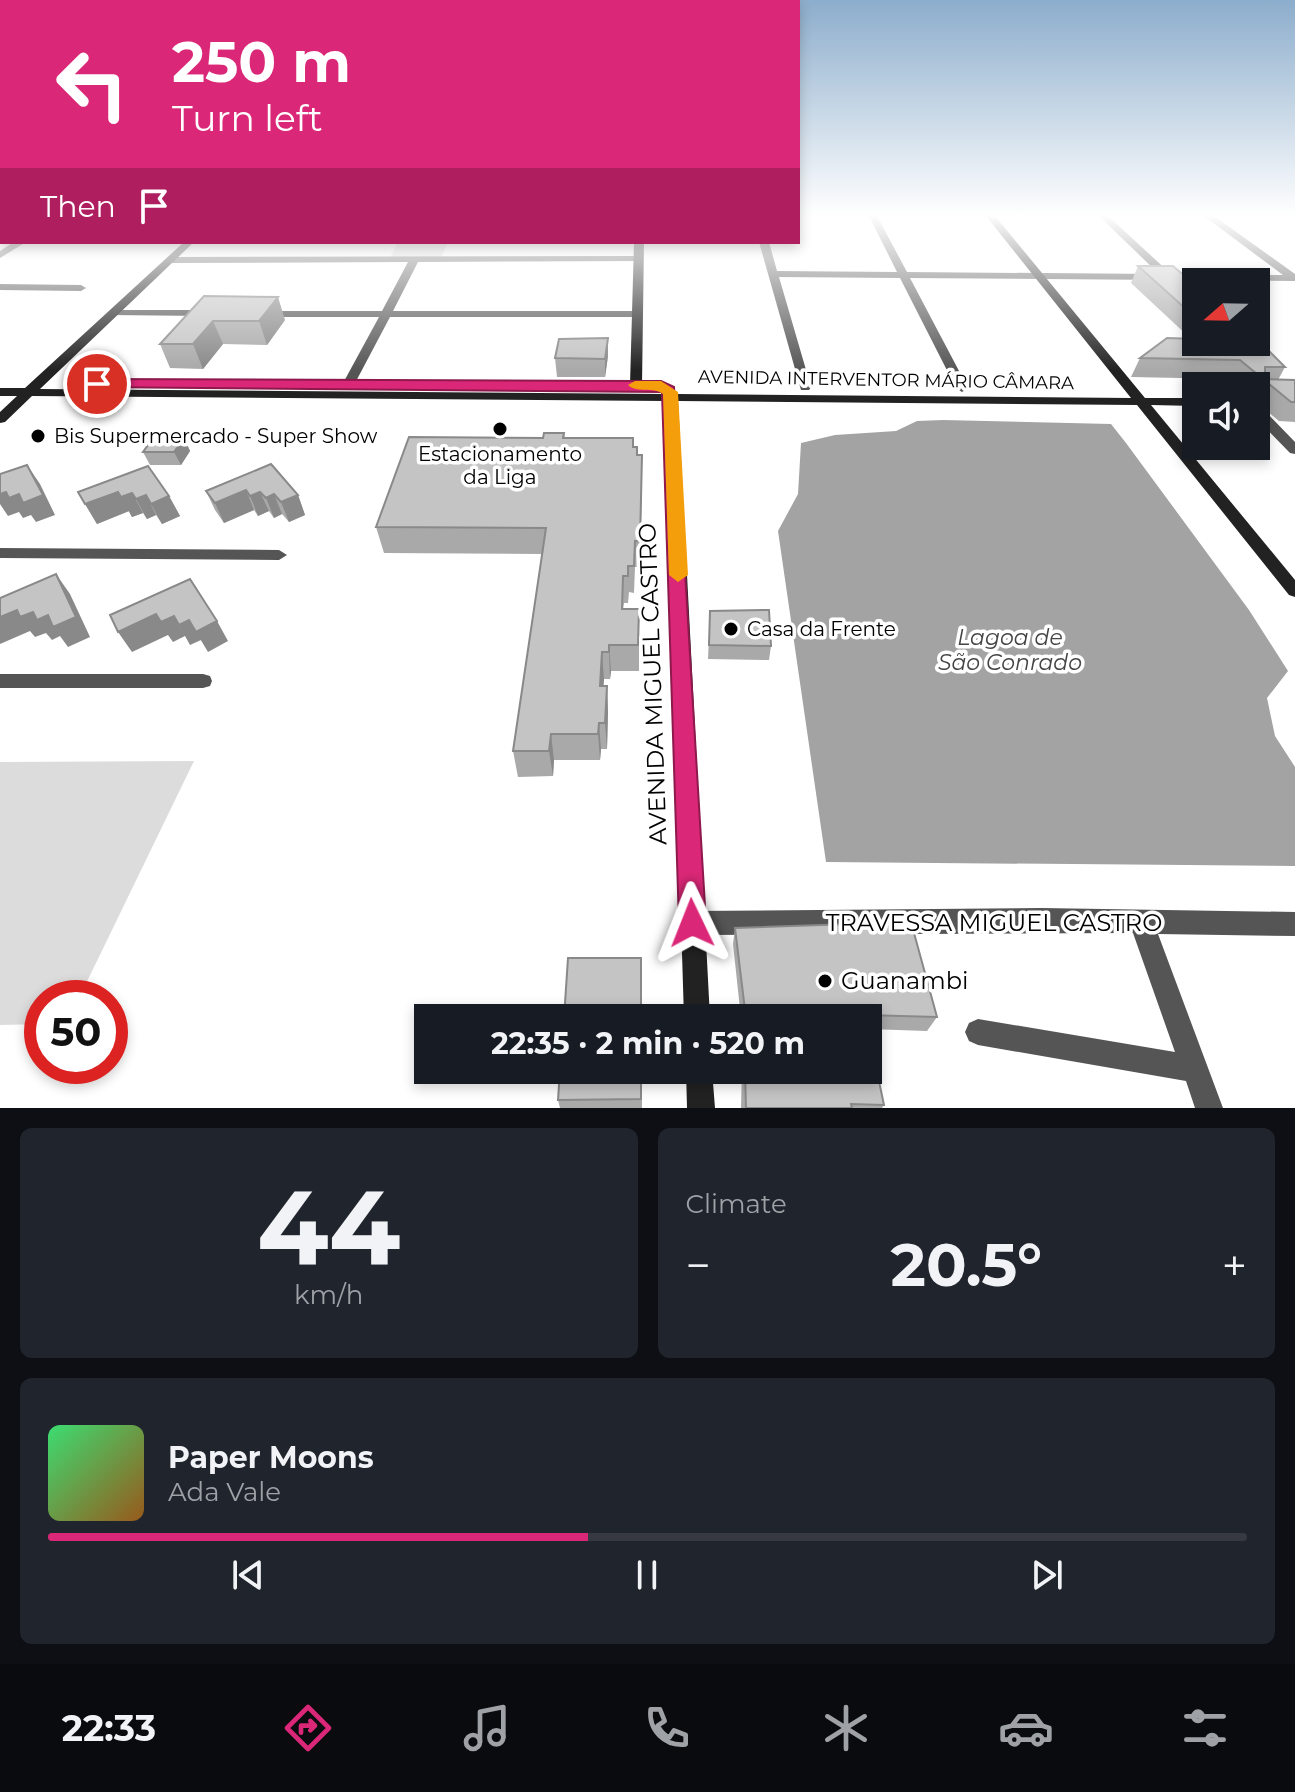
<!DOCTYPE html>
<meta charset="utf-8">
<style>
body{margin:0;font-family:Montserrat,sans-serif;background:#20242c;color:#f1f3f6;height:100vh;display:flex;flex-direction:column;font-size:30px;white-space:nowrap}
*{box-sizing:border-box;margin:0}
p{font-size:26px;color:#9ea1a6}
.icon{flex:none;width:44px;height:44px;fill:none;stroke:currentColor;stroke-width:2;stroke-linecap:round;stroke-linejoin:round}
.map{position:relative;height:1108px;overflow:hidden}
.panel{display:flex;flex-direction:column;gap:20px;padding:20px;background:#0d0f14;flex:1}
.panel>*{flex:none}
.guide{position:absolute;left:0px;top:0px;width:800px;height:244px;box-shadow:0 4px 12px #0003;background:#db2777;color:#fff;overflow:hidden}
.needle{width:52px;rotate:250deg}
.controls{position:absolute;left:1182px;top:268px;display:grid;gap:16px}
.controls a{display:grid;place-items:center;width:88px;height:88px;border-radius:0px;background:#171b24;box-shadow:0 4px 12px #0003;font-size:40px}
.speed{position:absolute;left:24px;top:980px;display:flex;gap:16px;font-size:40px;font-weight:700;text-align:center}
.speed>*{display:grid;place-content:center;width:104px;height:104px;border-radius:50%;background:#171b24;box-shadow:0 4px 12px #0003;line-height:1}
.speed .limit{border:12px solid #d22;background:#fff;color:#111}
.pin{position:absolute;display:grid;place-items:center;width:68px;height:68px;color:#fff;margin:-34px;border:4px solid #fff;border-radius:50%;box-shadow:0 2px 8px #0007}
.me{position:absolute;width:88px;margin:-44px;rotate:358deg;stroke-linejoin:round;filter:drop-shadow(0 0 6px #0008)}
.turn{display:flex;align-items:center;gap:28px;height:168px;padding:0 40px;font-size:36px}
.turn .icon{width:104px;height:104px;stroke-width:2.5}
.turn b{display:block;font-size:56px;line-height:68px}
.then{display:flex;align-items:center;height:76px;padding:0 40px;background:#0003;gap:16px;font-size:30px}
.big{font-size:60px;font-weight:700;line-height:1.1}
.panel .tile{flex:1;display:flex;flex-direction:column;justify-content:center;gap:12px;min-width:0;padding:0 28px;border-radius:12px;background:#20242c}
.panel .dial{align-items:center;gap:0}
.dial b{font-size:104px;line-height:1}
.song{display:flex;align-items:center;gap:24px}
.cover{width:96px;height:96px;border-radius:12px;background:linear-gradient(135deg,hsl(140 70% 55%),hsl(30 70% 35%))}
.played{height:8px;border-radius:4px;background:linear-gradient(90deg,#db2777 45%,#363941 45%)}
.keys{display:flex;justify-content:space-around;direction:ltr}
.heat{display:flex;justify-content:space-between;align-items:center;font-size:44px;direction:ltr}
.panel .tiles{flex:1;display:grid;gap:20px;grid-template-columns:1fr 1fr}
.tile:last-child{grid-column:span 2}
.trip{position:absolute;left:414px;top:1004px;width:468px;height:80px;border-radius:0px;background:#171b24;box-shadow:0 4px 12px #0003;font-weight:700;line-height:80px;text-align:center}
.menu{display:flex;height:128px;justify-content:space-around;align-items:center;background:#090b0e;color:#9ea1a6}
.menu .icon{width:56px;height:56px}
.menu .active{color:#db2777}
.menu b{font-size:36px;color:#f1f3f6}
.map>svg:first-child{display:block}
.green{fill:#dcdcdc}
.water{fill:#a3a3a3}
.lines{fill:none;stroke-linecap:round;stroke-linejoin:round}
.street{fill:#555;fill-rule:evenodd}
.secondary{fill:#222;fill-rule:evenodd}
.wall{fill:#a9a9a9}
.shaded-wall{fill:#898989}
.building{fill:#c4c4c4;stroke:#898989;stroke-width:2}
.route{fill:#db2777;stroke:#8e194d;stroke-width:2}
.slow{fill:#f59e0b}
.poi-dot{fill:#000;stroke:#fff;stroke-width:3}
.labels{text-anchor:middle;stroke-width:7;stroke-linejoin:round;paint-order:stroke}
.far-street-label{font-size:18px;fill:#000;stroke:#fff}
.poi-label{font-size:20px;fill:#000;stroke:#fff;text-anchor:start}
.water-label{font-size:22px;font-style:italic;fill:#444;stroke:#fff}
.near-street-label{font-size:24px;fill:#000;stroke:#fff}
.near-poi-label{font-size:24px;fill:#000;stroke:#fff;text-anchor:start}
</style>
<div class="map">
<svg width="1295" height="1108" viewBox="0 0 1295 1108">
<rect width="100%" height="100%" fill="#fff"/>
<path class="green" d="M398,242H448L441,258H390Z
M194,761L79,998H42V1024L0,1025V762Z"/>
<path class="water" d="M943,420L1111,424L1126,443L1249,610L1288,671L1267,698L1275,736L1295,767V866L826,862L778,531L798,494L801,443L835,435L896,431L917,421Z"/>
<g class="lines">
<path class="street" d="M869,216H877L907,272L1159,274L1099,216H1108L1171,274L1283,275L1204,216H1214L1295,274V281L1178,280L1196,297V306L1166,280L910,278L968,388L962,392L956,388L900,278L779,277L811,387L809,390H801L759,242H769L777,271L897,272Z
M0,228H2V234H0Z
M14,242H26L0,258V251Z
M639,256L644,259L642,261L418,262L393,311H638L643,314L638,317H390L354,385L348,389L342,385L379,317H263L258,314L263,311H382L408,262L171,263L166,260L171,257Z
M0,284L81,285L86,288L81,291L0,290Z
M113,310H207L212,313L207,316L109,315V311Z
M1256,406L1261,407L1295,442V454L1290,453L1256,418Z
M0,548L279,550L287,555L279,560L0,558Z
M0,674H203L210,676L212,681L210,686L203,688H0Z
M1042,908L1295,912V936L1158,934L1223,1108H1195L1186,1081L978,1045L969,1041L965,1032L969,1023L978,1019L1175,1052L1133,933L692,935L684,931L680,923L684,915L692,911Z"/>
<path class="secondary" d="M986,216H995L1145,398H1196V406L1151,405L1295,580V597L1289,595L1137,405L678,401L710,1018H684L665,401L32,396L5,422L0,423V412L17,396H0V388H25L184,242H194L40,389L666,394L671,391L677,394L1131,398Z
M634,242H644L642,385L636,389L630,385Z
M686,1070H712L715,1108H687Z"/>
</g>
<path class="wall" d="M1138,266L1196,286V342L1285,367L1278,380H1295V422L1279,421L1256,402V386H1238L1230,379L1131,377L1140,358L1190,338L1131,283Z
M204,296L285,320L267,345L223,344L203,369L170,368L160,344Z
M608,356L605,377H557L555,358Z
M564,433L565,438L633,447L637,455H642L640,567H635L634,593L629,592L628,603H624L623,609H639V671H611L610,679H604L603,686H607L608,712L607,749H601L600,760H554L553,776L518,777L513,751L542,554L384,553L376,527L543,438Z
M184,438L190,451L181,465H150L143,452Z
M271,464L298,495L305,515L289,522L282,514L274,518L269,511L258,516L254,510L224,523L215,510L206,491Z
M148,466L169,496L180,516L162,524L156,515L147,519L143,513L132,517L129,511L97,524L78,492Z
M710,611L771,646L769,660L708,659Z
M735,928L937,1017L927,1031L868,1029L884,1105L882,1108H741L742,1070H868V1018H741L733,944Z
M642,1070V1108H560L558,1100Z"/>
<path class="shaded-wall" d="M278,297L285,320L267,345L259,321Z
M213,321L223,344L203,369L193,344Z
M608,338V356L605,377V359Z
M184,438L190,451L181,465L174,452Z
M642,455V480L640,567V541Z
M27,465L40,484L55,515L36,522L31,515L23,518L19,512L8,516L0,504V494L6,492L19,494Z
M246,490L254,510L224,523L215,503Z
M118,492L129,511L97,524L85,504Z
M260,492L269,511L258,516L250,496Z
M132,493L143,513L132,517L121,497Z
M274,494L282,514L274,518L266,498Z
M146,495L156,515L147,519L136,499Z
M298,495L305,515L289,522L281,502Z
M169,496L180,516L162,524L151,504Z
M56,574L70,594L90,637L68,647L60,636L52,640L46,633L35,637L30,631L0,644V617L17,610L33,612L48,615Z
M156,614L174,616L185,636L173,642L168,635L132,652L118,632Z
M189,620L201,640L190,645L179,625Z
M217,621L228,641L208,652L196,632Z
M609,645L611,671L610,679L609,652Z
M602,652L604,679L602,712L600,686Z
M607,686L608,712L607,749L605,723Z
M599,723L601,749L600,760L598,734Z
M551,734L554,760L553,776L549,751Z"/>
<path class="building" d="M1138,266H1173L1196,286V318Z
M204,296L278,297L259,321H213L193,344H160Z
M608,338L605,359L555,358L559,339Z
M1167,338L1196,339V342H1256V338L1285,367H1265V379L1295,380V402H1291L1240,360L1140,358Z
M544,433H564L563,438H633V447H637V455H642L640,541H635L634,566H628V576H623L622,609H639L638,645H609V652H602L600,686H607L605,723H599L598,734H551L549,751H513L546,528L376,527L409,437L543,438Z
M153,438H184L174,452H143Z
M271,464L298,495L281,502L274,494L266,498L260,492L250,496L246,490L215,503L206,491Z
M27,465L43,495L23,503L19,494L9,498L6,492L0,494V474Z
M148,466L169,496L151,504L146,495L136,499L132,493L121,497L118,492L85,504L78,492Z
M56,574L76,617L53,627L48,615L37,620L33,612L20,617L17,610L0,617V598Z
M190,579L217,621L196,632L189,620L179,625L174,616L161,622L156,614L118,632L110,615Z
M769,610L771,646L709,645L710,611Z
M911,922L937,1017L865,1015L866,1018H746L735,928Z
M568,958H641V1018H564Z
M868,1029L884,1105L851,1104L852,1108H746L745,1070H868Z
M560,1070H641V1099L558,1100Z"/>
<linearGradient id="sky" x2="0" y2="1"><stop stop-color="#8cadcc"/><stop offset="0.58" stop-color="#fff"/><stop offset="1" stop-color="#fff" stop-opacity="0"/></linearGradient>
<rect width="1295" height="371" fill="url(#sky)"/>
<path class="route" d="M97,379L636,381H661L674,387L706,923L702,933L692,937L683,933L679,923L662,392L92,387V381Z"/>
<path class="slow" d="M661,381L678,392L688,575L678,582L669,575L663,394C653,386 638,394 628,385L635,381Z"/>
<g class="poi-dot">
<circle cx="500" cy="429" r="8"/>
<circle cx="38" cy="436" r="8"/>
<circle cx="731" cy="629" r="8"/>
<circle cx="825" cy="981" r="8"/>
</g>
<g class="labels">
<g class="far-street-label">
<text transform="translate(886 380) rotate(1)" y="6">AVENIDA INTERVENTOR MÁRIO CÂMARA</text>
</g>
<g class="poi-label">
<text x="54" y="443">Bis Supermercado - Super Show</text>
<text x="500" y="461" text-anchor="middle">Estacionamento<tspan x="500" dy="23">da Liga</tspan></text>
<text x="747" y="636">Casa da Frente</text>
</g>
<g class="water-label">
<text x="1010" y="645">Lagoa de<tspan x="1010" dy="25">São Conrado</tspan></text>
</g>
<g class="near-street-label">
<text transform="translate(653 684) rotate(-92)" y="8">AVENIDA MIGUEL CASTRO</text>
<text x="994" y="931">TRAVESSA MIGUEL CASTRO</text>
</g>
<g class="near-poi-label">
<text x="841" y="989">Guanambi</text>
</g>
</g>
</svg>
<div class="controls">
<a><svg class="needle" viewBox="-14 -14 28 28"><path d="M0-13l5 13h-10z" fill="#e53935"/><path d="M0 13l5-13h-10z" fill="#9ea1a6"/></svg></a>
<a><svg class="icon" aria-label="sound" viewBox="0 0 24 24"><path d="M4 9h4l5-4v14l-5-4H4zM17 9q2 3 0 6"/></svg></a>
</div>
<div class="speed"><div class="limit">50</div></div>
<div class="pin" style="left:97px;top:384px;background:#d93025"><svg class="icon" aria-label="arrive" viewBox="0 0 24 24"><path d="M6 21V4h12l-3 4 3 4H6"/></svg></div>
<svg class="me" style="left:692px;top:923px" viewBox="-20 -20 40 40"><path d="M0-17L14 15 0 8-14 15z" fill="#db2777" stroke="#fff" stroke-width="4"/></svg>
<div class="trip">22:35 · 2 min · 520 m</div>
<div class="guide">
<div class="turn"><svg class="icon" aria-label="left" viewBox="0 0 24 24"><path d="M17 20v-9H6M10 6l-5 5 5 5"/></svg><div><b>250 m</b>Turn left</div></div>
<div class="then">Then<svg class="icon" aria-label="arrive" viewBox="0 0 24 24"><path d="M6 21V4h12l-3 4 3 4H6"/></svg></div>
</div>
</div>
<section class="panel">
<div class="tiles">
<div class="tile dial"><b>44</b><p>km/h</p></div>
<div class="tile"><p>Climate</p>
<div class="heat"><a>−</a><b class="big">20.5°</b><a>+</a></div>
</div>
<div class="tile">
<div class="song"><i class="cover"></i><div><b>Paper Moons</b><p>Ada Vale</p></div></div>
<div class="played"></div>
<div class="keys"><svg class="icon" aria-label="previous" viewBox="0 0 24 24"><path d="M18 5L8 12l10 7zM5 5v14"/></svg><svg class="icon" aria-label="pause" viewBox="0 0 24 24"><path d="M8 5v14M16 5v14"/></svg><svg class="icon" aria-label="next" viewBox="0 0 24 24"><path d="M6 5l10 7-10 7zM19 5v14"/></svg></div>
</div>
</div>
</section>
<nav class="menu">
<b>22:33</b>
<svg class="icon active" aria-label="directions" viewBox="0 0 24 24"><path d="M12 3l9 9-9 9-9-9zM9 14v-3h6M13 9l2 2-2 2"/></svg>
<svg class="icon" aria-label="music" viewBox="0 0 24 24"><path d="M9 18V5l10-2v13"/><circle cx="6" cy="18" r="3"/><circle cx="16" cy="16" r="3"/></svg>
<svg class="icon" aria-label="phone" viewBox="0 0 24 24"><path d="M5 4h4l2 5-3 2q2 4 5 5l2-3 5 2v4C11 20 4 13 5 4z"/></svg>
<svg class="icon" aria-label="climate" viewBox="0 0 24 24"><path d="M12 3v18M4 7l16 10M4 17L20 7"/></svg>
<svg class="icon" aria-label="car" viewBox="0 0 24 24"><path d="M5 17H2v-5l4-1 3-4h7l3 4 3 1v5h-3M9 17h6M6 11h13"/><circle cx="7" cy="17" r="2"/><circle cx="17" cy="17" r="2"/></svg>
<svg class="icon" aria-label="filters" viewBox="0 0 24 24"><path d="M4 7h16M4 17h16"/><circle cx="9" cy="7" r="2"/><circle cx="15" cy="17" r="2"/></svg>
</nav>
